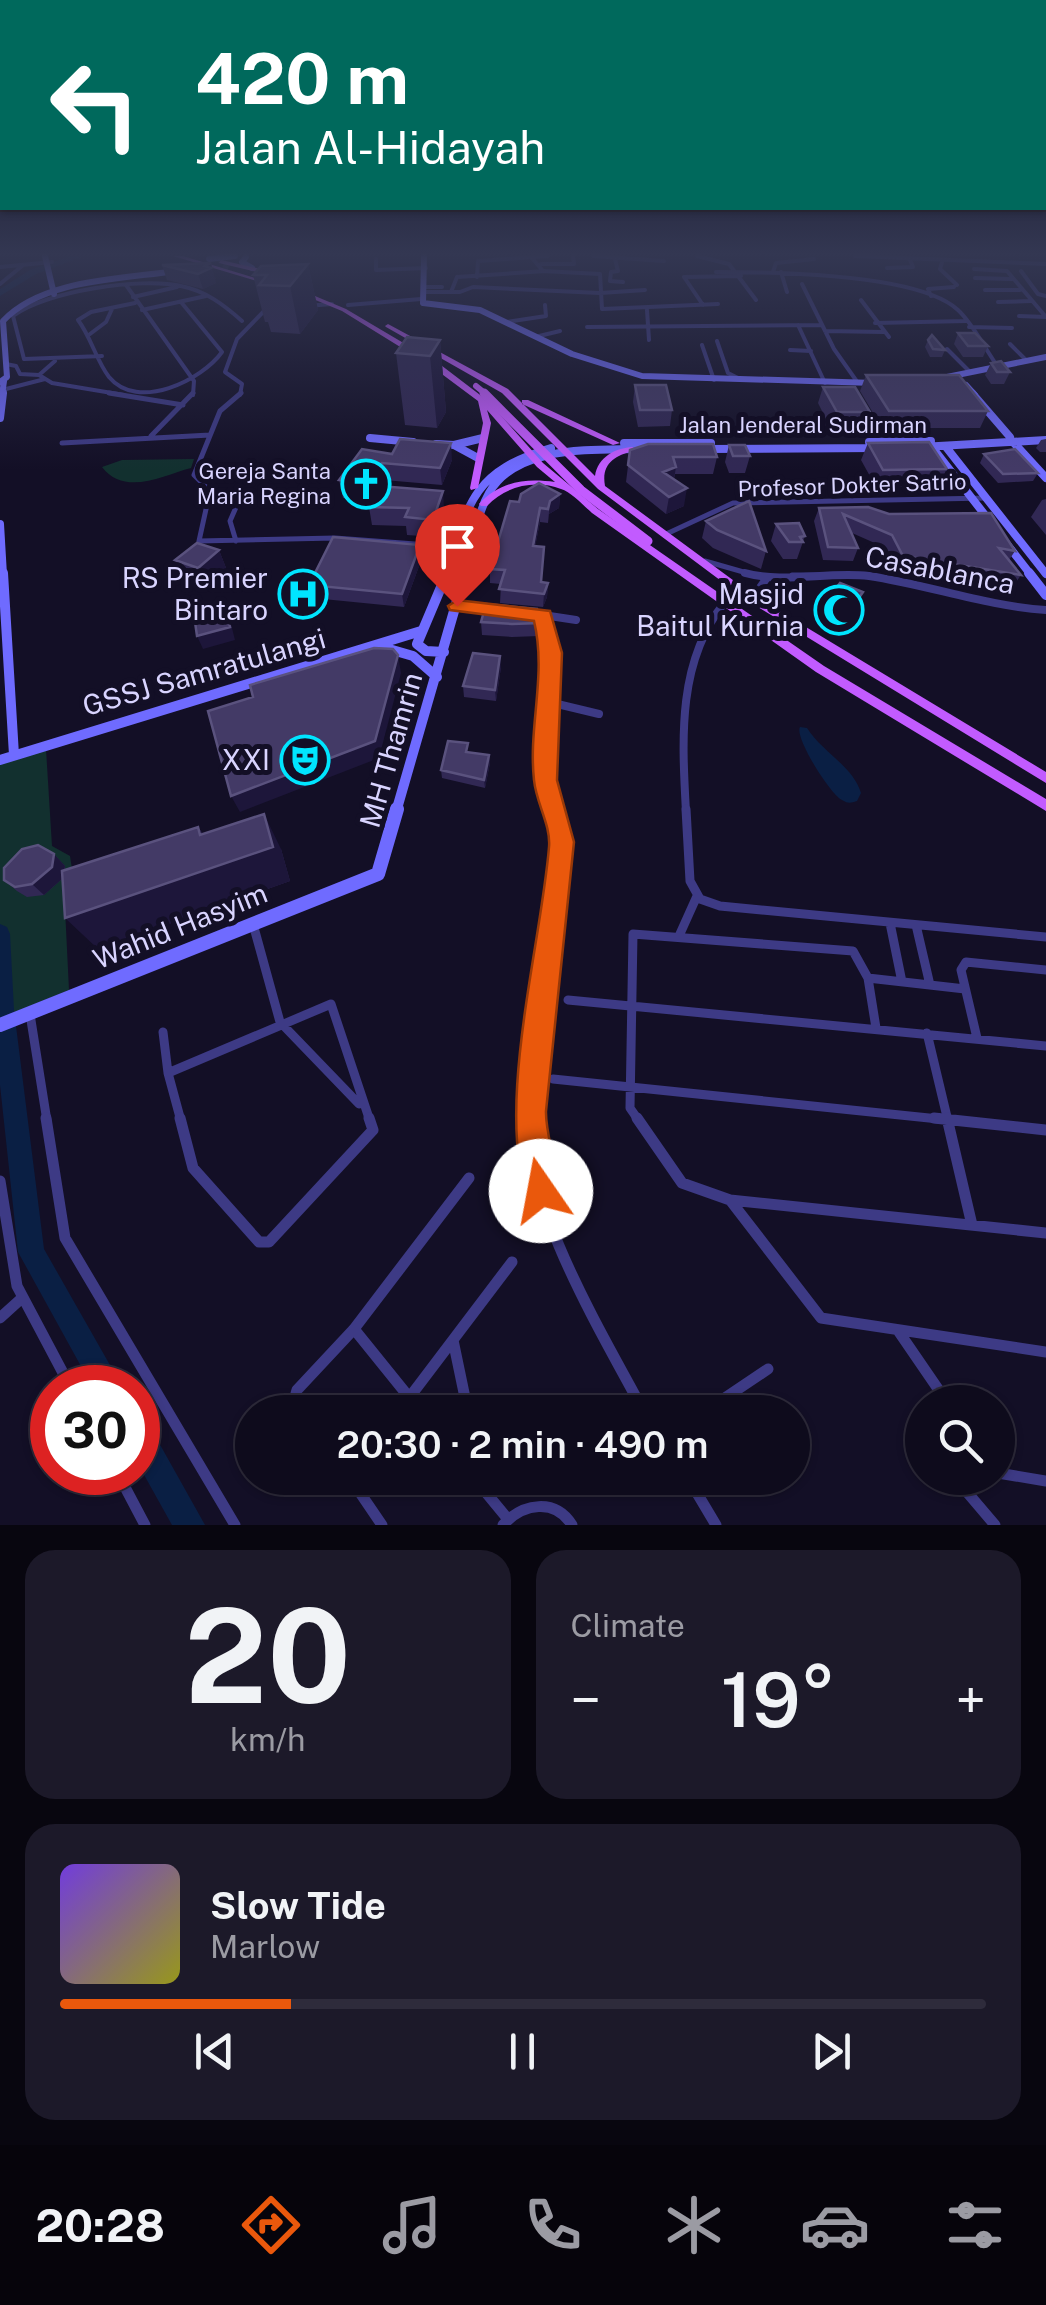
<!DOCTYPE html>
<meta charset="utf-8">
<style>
body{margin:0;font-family:"Public Sans",sans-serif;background:#1c1929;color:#f1f3f6;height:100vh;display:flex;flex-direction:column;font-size:38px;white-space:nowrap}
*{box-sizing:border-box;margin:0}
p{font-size:32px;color:#9b9ba3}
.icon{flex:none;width:55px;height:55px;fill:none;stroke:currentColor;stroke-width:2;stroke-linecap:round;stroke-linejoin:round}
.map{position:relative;height:1525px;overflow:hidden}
.sheet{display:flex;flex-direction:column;gap:25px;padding:25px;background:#08060f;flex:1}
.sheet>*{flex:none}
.banner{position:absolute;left:0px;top:0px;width:1048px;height:210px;box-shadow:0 2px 8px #0004,0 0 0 2px #2e2b3b;background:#00695c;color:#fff;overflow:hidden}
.controls{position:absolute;left:905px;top:1385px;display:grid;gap:20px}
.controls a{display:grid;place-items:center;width:110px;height:110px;border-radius:50%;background:#0e0b1c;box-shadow:0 2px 8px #0004,0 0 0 2px #2e2b3b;font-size:50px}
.speed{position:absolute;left:30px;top:1365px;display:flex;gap:20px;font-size:50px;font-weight:700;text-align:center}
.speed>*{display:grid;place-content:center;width:130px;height:130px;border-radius:50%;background:#0e0b1c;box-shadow:0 2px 8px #0004,0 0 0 2px #2e2b3b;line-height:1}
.speed .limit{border:15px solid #d22;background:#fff;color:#111}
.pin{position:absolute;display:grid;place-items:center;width:85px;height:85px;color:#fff;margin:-102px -42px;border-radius:50% 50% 50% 0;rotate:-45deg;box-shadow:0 0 10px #0007}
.pin .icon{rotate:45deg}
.me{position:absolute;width:110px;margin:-55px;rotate:348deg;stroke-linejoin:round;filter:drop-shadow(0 0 8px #0008)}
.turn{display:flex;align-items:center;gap:35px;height:210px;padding:0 30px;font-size:45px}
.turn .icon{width:130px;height:130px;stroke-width:2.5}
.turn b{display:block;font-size:70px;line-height:85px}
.big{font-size:75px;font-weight:600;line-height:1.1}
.sheet .card{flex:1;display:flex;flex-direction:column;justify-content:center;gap:15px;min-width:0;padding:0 35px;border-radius:30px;background:#1c1929}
.sheet .dial{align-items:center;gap:0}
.dial b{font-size:130px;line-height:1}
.song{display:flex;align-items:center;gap:30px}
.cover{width:120px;height:120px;border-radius:15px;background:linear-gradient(135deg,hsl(260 70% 55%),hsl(60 70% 35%))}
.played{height:10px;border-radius:5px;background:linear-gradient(90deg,#ea580c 25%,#2e2b3b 25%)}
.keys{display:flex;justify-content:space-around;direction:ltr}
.heat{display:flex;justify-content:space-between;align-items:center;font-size:55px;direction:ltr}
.sheet .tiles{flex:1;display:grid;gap:25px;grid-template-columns:1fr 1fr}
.card:last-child{grid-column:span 2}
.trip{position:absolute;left:235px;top:1395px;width:575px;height:100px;border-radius:50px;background:#0e0b1c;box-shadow:0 2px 8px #0004,0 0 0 2px #2e2b3b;font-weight:600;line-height:100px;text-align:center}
.tab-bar{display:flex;height:160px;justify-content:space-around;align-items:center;background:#06040b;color:#9b9ba3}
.tab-bar .icon{width:70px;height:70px}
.tab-bar .selected{color:#ea580c}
.tab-bar b{font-size:45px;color:#f1f3f6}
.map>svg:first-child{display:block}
.green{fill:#12302f}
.water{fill:#0a1f44}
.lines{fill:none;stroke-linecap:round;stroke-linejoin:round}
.river{fill:#0a1f44;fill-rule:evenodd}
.primary-tunnel{stroke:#312d47;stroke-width:6;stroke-dasharray:6 4;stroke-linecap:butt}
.street-far4{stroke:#3d3a85;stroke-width:4}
.street-far3{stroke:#3d3a85;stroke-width:5}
.street-far2{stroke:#3d3a85;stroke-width:8}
.street-far1{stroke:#3d3a85;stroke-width:9}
.street{stroke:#3d3a85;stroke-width:11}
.secondary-far3{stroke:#6f6bff;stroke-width:6}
.secondary-far2{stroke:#6f6bff;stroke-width:8}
.secondary-far1{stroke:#6f6bff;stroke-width:10}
.secondary{stroke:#6f6bff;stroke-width:14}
.primary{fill:#c25bff;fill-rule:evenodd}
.primary-bridge-far1{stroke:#c25bff;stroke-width:6}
.primary-bridge{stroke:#c25bff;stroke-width:9}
.wall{fill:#312854}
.shaded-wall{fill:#1d163a}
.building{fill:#433a66;stroke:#5a527e;stroke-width:2.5}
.route{fill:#ea580c;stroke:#983908;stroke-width:2.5}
.labels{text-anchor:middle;stroke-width:10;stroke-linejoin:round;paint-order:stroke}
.far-street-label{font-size:22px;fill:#d9d4ff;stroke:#130f26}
.far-poi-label{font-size:22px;fill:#d9d4ff;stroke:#130f26;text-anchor:end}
.street-label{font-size:28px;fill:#d9d4ff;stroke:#130f26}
.poi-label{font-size:28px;fill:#d9d4ff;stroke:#130f26;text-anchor:end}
</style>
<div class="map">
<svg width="1046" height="1525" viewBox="0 0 1046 1525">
<rect width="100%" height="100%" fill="#130f26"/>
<path class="green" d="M194,459L191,468C164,475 125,497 102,467L122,460Z
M46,749L52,846L70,856L72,869L64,888L69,990L0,1018V764Z"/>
<path class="water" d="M800,727L807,728C822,752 853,766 861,793L857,801C850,803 849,804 842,800C830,794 794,737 800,727Z"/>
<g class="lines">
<path class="river" d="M71,256H84L36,274L0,296V289L30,270Z
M0,924L7,927L10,934L14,1010L44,1249L123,1388H93L18,1252L0,1085Z
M138,1421L149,1425L205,1525H172L138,1464Z"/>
<path class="primary-tunnel" d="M219,256L222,264L232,269"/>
<path class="street-far4" d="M593,256L664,261
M697,256L729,264L756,300
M855,256L1046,264
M532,258L543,271L600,274L602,309L718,304
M376,259V270L426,268
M615,259L618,271L611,272L610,281L623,282
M942,262L940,269L957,285
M541,264H574L573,256
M0,267L52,262
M887,268L913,267L910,260
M974,269L1007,271L1046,317
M1021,271L1038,294L1046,296
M716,272C770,272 918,273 958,310C974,325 985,349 998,367
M773,272L776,263L814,259
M781,272L787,292
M477,277L478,261L548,256
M975,278L1011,279
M0,284L22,266
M802,284L834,349L858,383
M126,285L194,381L193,395
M424,287H442
M985,290H1020
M423,292H460L473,287L600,293L645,290
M451,292L457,277L545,271
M931,296L928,289L954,287
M133,297L177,287
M861,300L889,337
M998,302L1031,301
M135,303L91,312L78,320C91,337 96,360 109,377C138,412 202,380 222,352L181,302
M348,305L421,299
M703,305L684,277L741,276
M306,306L332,304
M142,310L206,296
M647,310L649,340
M1019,316L1046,317
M507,322L546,316L545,305
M875,323L966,321
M798,325L825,383
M587,327L822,325
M969,327L1012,328
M825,331L884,332
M90,334L106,322L112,309
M535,337L560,331
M717,341L728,373L738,378
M1010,344L1027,361
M702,345L714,380
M947,349L970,372
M790,350L811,351
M102,356L24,359L13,316C45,291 142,277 181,286C206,291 224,305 242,321
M55,361L39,375L52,383L124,395
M6,364L16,366L20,374L39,375
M2,390L45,379
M240,395L242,384L225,372L237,339L268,307"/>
<path class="street-far3" d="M109,393L183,405
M241,393L220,411L194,475L210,491L199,541L335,538L455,547
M151,436L193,393
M62,443L210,435
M664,535L733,503L987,498
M236,541L230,521L237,505
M705,561L754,575
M792,575H846"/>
<path class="street-far2" d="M745,573C784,584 828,571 869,576C929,585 986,606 1046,610
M752,599L766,579
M457,606L492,610
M531,614L543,615C559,683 536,746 554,812
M543,615L576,620
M549,702L599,714
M686,812C682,739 677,661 725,602"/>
<path class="street-far1" d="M686,809L690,881L700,899L720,906L1046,937
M890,923L902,982
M253,924L280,1022L359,1104
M916,925L930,985
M679,936L697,896
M868,978L965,989
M568,1000L1046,1046
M30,1014L47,1121
M163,1032L168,1073
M927,1033L948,1121
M977,1038L961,970L966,962L1046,970
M168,1073L181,1121
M168,1073L331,1004L370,1121
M553,1079L958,1121
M530,1121L562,842L553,809
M639,1121L630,1108L633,934L853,951L868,978L876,1028"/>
<path class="street" d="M46,1118L65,1238L235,1525
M180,1118L193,1168L259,1242H269L373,1130L369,1118
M531,1118C521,1202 605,1338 644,1412
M637,1118L682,1183L730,1200L821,1318L1046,1352
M934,1118L1046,1130
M947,1118L972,1225
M0,1181L17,1286L71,1388
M730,1200L1046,1233
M0,1318L22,1298
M354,1329L421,1412
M899,1332L947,1402
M453,1340L468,1412
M409,1398L512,1262
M305,1412L295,1397L297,1390L354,1329L469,1178
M704,1412L768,1369
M117,1472L145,1525
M998,1473L1046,1481
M350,1478L382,1525
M474,1478L507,1518
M688,1478L716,1525
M955,1478L995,1525
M503,1525C523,1503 555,1498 572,1525"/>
<path class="secondary-far3" d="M45,256L54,294
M424,256L423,303L480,310L572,354L642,376L874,383
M246,257L242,262L252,268
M209,259L235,256
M947,377L1046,357
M0,382L7,377L3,321C42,279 123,279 176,271
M966,385L975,395
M2,395L4,381"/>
<path class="secondary-far2" d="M972,393L1010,437
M0,418L3,393
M370,438L413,442
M869,442L931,441
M1013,442L1046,478
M624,443H711
M436,444L454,445L478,458
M454,445L483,438
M921,447L1046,440
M932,447L992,524
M946,447L1046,574
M701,449L877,448
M0,524L3,575
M1006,543L1031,575
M447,575C467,503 473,471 551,448
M464,575C472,550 476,516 489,493C515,447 587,450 632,449"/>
<path class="secondary-far1" d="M3,573L14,755
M1029,573L1046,595
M382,647L413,656L437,677
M444,652L426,651L417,644L447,573
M0,760L421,631
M396,812L465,573"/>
<path class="secondary" d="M0,1025L378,874L397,809"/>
<path class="primary" d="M173,256H183L272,283L267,284Z
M221,260L274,272L277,274L274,276L219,263Z
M303,291L346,309L417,351L410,353L342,311L301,294Z
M388,324L508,389L595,476C598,457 615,448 633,447V451C614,456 601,464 605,486L756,597L1046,772V783L748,601L598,489L502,393L386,327L385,326Z
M427,359H433L488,401L543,463L598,509L824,666L1046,799V811L816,672L592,513C583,505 571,492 561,489C535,479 506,486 487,506H481L479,504C500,481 526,478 555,482L537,467L487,410L491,423L478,488L471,490L470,488L483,423L478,401L427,363Z
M522,400H528L620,443L613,445L522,404Z"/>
<path class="primary-bridge-far1" d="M476,386L487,395"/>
<path class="primary-bridge" d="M484,393L581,490L648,541"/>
</g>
<path class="wall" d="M308,264L318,310L300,334L271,332L268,322H265L253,275Z
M162,265L216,278L214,279L216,283L203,289L167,280Z
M958,333L988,346L983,357H963L954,344Z
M440,340L446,412L437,428L405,425L396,353Z
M928,340L945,350L942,357H930L925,347Z
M991,363L1010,372L1004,384H991L985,375Z
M866,375L988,411L980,428H882L860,391Z
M635,385L672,410L670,426L638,427L633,402Z
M823,387L870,412L864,429H831L818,403Z
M1046,439V452H1040L1036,448L1041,440Z
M868,443L947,469L938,486L876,487L861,460Z
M729,445L750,456L745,473H729L725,462Z
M630,450L717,457L713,474H675L674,479L684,506L666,514L626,482Z
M392,454L452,460L442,485L384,480L381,486L444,508L435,537L407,535L406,526L372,525L369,507L372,501L343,498L339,480Z
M984,454L1038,473L1033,481L998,483L980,463Z
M560,494L559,508L549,514L548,523L540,522L535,547L542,582L548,583L547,597L543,607L500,603L501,584L490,583V569L519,502Z
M1046,499V535L1031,517L1042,500Z
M819,508L1015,551L1009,560L1021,575L1012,588L897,569L886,548L852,533L858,548L853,561L823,560L814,521Z
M706,521L766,551L761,569L713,548L702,538Z
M776,524L805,536L797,559H783L771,541Z
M420,545L422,558L404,607L313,598L309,585Z
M219,550L226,568L205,585L183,577L175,560Z
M863,592L857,605L845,622L820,615L825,602Z
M481,622L539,623V636L512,637L482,635Z
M501,667L496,701L464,697L463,686Z
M469,753L489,755L490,763L485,788L442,778L441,770Z
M198,827L203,834L281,849L290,881L98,949L62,879L44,895L27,897L17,891L4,880L54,854L65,866V870Z"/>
<path class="shaded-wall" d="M211,263L216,283L203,289L198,274L205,266Z
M308,264L318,310L300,334L290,286Z
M440,340L446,412L437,428L430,356Z
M451,443L452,460L442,485L440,468Z
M382,463L384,480L373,501L370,484Z
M676,467L673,485L663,472Z
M687,488L684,506L666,514L669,497Z
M443,491L444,508L435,537L433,520Z
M560,494L559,508L549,514L548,523L550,501Z
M540,508V522L532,560L533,546Z
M420,545L422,558L404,607L402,594Z
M219,550L226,568L205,585L198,568Z
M548,583L547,597L543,607L544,594Z
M863,592L857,605L845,622L851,609Z
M225,607L230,620L235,640L203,649L197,636Z
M398,655L401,673L379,758L240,812L231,796Z
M500,656L501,667L496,701L495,690Z
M489,755L490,763L485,788L484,780Z
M264,814L281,849L290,881L98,949L65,918L200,835L198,827L220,861Z
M54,854L65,866L63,878L44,895L32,884Z"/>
<path class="building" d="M211,263L205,266L211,268L198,274L162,265Z
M308,264L290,286L259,285L267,275H253L261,266Z
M958,333H975L988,346H968Z
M932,335L945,350L933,349L928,340Z
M407,337L440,340L430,356L396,353Z
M1001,361L1010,372H997L991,363Z
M866,375H959L988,411H889Z
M635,385H666L672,410H640Z
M823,387H855L870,412H837Z
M400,439L451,443L440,468L382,463L370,484L339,480L362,449L392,454Z
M929,442L947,469L883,470L868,443Z
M648,444H713L717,457H673L676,467L663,472L687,488L669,497L628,465L630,450Z
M729,445H745L750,456H733Z
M1015,449L1038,473L1003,474L984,454Z
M539,483L560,494L550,501L548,509L540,508L533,546L544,547L541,582L548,583L544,594L499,589L505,570L490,569L510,501L519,502L521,494Z
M379,486L443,491L433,520L405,517L409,508L369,507Z
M749,501L766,551L717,530L706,521Z
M868,507L889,514L991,513L1015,551L999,548L1021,575L903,556L892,535L843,514L858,548L828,547L819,508Z
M799,523L805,536L800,537L803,542H789L776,524Z
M333,537L420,545L402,594L309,585Z
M197,543L219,550L198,568L175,560Z
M840,583L863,592L851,609L825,602Z
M486,604L537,609L539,623L512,624L481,622Z
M225,607L230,627L197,636L194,615Z
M374,648L393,649L398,655L375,741L231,796L208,711L253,697L250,685Z
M473,653L500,656L495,690L463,686Z
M448,741L468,743L466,752L489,755L484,780L441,770Z
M264,814L273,847L65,918L62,871L198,827L200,835Z
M38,845L54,854L52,867L32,884L15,887L4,880V868L22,849Z"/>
<linearGradient id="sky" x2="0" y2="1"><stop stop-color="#0a0815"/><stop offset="0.54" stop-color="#333752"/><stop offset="1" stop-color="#333752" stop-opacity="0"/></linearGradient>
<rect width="1046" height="470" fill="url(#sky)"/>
<path class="route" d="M457,600L550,611L562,653L557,780L574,842L546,1111C545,1140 564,1177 553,1203L541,1208L530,1203C493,1115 541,946 549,847C551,825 536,803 534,780C528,726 547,675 534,621L450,610L448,606Z"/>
<defs>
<g id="church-ring" transform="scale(2.5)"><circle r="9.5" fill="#130f26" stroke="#00e5ff" stroke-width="1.5"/><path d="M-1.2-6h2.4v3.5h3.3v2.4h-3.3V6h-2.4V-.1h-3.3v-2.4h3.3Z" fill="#00e5ff"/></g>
<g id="hospital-ring" transform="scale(2.5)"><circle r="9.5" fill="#130f26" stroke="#00e5ff" stroke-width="1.5"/><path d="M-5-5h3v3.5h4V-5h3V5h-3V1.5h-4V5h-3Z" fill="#00e5ff"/></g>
<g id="mosque-ring" transform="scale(2.5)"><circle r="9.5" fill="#130f26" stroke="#00e5ff" stroke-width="1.5"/><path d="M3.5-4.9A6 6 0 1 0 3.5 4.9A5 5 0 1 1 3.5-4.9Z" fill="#00e5ff"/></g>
<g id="theatre-ring" transform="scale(2.5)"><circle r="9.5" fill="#130f26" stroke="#00e5ff" stroke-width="1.5"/><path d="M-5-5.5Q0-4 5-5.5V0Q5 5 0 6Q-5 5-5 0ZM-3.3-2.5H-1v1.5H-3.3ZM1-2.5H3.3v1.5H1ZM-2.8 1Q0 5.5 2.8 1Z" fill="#00e5ff"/></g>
</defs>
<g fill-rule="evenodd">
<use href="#church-ring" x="366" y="484"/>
<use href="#hospital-ring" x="303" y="594"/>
<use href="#mosque-ring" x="839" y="610"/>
<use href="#theatre-ring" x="305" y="760"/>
</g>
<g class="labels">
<g class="far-street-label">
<text x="803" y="433">Jalan Jenderal Sudirman</text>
<text transform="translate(852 485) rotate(-2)" y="8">Profesor Dokter Satrio</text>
</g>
<g class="far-poi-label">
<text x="331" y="479">Gereja Santa<tspan x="331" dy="25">Maria Regina</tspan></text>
</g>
<g class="street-label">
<text transform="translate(940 570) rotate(11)" y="10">Casablanca</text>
<text transform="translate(204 672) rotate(-16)" y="10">GSSJ Samratulangi</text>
<text transform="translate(391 750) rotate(-74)" y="10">MH Thamrin</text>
<text transform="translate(180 926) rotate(-22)" y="10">Wahid Hasyim</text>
</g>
<g class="poi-label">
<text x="268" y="588">RS Premier<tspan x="268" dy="32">Bintaro</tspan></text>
<text x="804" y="604">Masjid<tspan x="804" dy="32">Baitul Kurnia</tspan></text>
<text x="270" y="770">XXI</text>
</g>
</g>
</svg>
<div class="controls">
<a><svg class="icon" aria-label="search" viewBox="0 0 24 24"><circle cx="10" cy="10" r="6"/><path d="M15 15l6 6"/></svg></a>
</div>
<div class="speed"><div class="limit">30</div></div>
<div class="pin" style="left:457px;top:606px;background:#d93025"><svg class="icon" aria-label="arrive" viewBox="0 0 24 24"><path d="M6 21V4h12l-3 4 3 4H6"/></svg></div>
<svg class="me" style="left:541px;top:1191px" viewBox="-20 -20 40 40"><circle r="19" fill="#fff"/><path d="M0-13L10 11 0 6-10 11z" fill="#ea580c"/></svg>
<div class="trip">20:30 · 2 min · 490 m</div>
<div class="banner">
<div class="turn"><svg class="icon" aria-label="left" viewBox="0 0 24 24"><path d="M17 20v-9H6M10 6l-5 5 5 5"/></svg><div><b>420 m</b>Jalan Al-Hidayah</div></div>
</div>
</div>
<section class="sheet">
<div class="tiles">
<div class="card dial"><b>20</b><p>km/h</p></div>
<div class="card"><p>Climate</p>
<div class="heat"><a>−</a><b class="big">19°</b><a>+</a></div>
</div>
<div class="card">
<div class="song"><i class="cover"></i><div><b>Slow Tide</b><p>Marlow</p></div></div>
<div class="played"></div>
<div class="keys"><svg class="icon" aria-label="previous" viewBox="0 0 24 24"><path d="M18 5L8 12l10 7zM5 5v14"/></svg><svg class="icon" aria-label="pause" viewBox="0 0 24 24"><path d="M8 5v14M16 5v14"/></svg><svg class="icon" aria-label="next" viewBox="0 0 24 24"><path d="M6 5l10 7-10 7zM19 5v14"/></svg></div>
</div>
</div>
</section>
<nav class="tab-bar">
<b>20:28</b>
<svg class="icon selected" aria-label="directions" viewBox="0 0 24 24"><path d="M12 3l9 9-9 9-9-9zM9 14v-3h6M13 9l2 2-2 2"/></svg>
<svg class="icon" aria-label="music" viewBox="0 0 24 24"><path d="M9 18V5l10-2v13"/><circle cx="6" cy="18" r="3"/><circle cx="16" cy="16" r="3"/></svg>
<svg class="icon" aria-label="phone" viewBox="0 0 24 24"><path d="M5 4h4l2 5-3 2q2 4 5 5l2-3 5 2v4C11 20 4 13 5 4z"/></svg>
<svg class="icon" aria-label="climate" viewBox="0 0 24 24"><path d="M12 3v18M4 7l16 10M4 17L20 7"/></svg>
<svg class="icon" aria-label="car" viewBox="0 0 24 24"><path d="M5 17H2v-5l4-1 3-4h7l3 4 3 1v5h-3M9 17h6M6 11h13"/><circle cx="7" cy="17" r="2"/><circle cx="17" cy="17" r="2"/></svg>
<svg class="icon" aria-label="filters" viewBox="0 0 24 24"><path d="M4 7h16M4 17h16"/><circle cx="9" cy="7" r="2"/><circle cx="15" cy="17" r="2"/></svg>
</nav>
